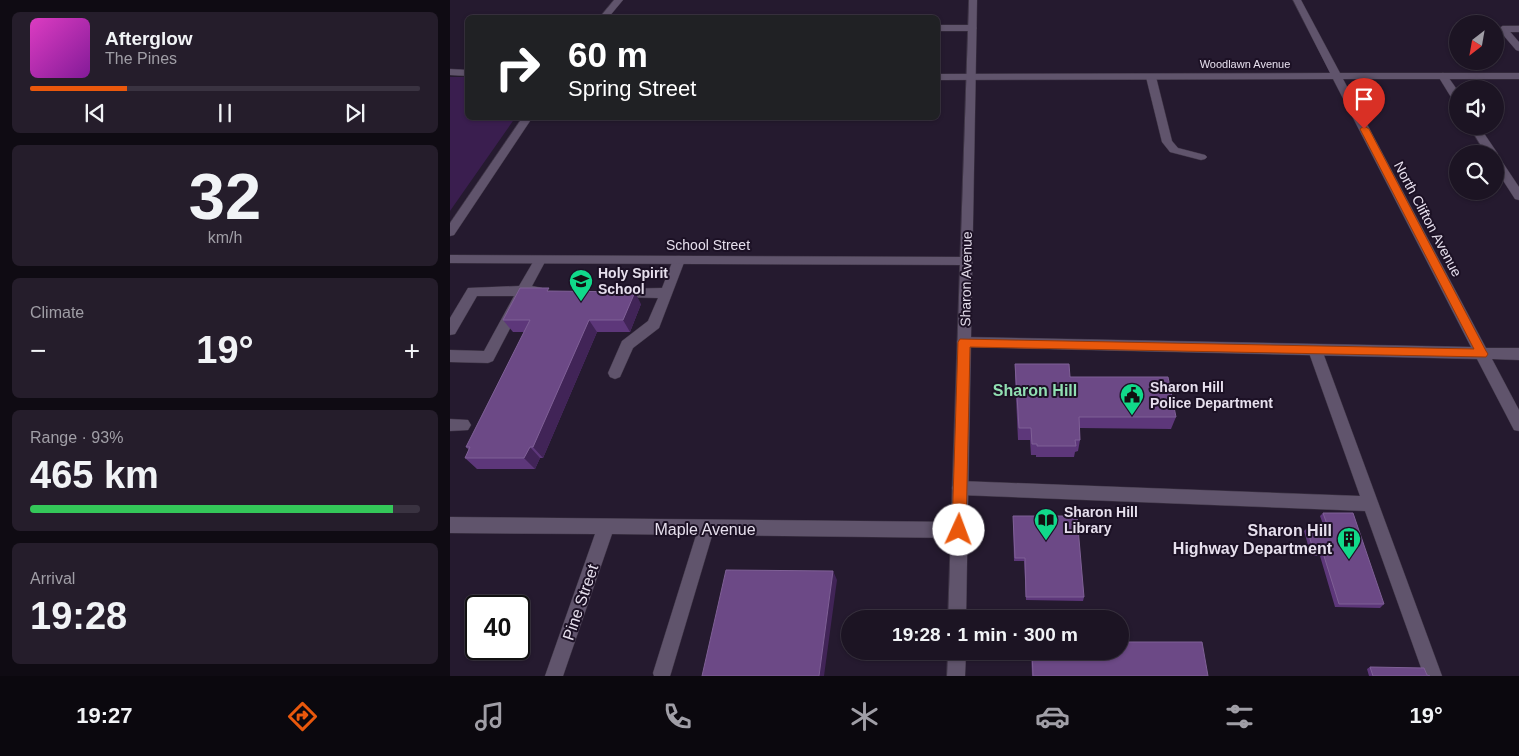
<!DOCTYPE html>
<meta charset="utf-8">
<style>
body{margin:0;font-family:Arial,sans-serif;background:#251d2b;color:#f1f3f6;height:100vh;display:flex;flex-direction:column;font-size:19px;white-space:nowrap}
*{box-sizing:border-box;margin:0}
p{font-size:16px;color:#a09ea6}
.icon{flex:none;width:28px;height:28px;fill:none;stroke:currentColor;stroke-width:2;stroke-linecap:round;stroke-linejoin:round}
.map{position:relative;flex:1;overflow:hidden}
.sheet{display:flex;flex-direction:column;gap:12px;padding:12px;background:#0f0b13;width:450px}
.sheet>*{flex:none}
.top-card{position:absolute;left:15px;top:15px;width:475px;height:105px;border-radius:8px;box-shadow:0 1px 4px #0004,0 0 0 1px #3a3341;background:#202124;color:#fff;overflow:hidden}
.needle{width:32px;rotate:211deg}
.tools{position:absolute;left:999px;top:15px;display:grid;gap:10px}
.tools a{display:grid;place-items:center;width:55px;height:55px;border-radius:50%;background:#1c1423;box-shadow:0 1px 4px #0004,0 0 0 1px #3a3341;font-size:25px}
.speed{position:absolute;left:15px;top:595px;display:flex;gap:10px;font-size:25px;font-weight:700;text-align:center}
.speed>*{display:grid;place-content:center;width:65px;height:65px;border-radius:50%;background:#1c1423;box-shadow:0 1px 4px #0004,0 0 0 1px #3a3341;line-height:1}
.speed .limit{border:2px solid #111;border-radius:8px;background:#fff;color:#111}
.pin{position:absolute;display:grid;place-items:center;width:42px;height:42px;color:#fff;margin:-51px -21px;border-radius:50% 50% 50% 0;rotate:-45deg;box-shadow:0 0 5px #0007}
.pin .icon{rotate:45deg}
.me{position:absolute;width:55px;margin:-28px;rotate:2deg;stroke-linejoin:round;filter:drop-shadow(0 0 4px #0008)}
.turn{display:flex;align-items:center;gap:18px;height:105px;padding:0 20px;font-size:22px}
.turn .icon{width:65px;height:65px;stroke-width:2.5}
.turn b{display:block;font-size:35px;line-height:42px}
.big{font-size:38px;font-weight:600;line-height:1.1}
.sheet .widget{flex:1;display:flex;flex-direction:column;justify-content:center;gap:8px;min-width:0;padding:0 18px;border-radius:8px;background:#251d2b}
.sheet .dial{align-items:center;gap:0}
.dial b{font-size:65px;line-height:1}
.song{display:flex;align-items:center;gap:15px}
.cover{width:60px;height:60px;border-radius:8px;background:linear-gradient(135deg,hsl(310 70% 55%),hsl(290 70% 35%))}
.played{height:5px;border-radius:2px;background:linear-gradient(90deg,#ea580c 25%,#3a3341 25%)}
.keys{display:flex;justify-content:space-around;direction:ltr}
.heat{display:flex;justify-content:space-between;align-items:center;font-size:28px;direction:ltr}
.charge{height:8px;border-radius:4px;background:linear-gradient(90deg,#34c759 93%,#3a3341 0)}
.trip{position:absolute;left:391px;top:610px;width:288px;height:50px;border-radius:25px;background:#1c1423;box-shadow:0 1px 4px #0004,0 0 0 1px #3a3341;font-weight:600;line-height:50px;text-align:center}
.tab-bar{display:flex;height:80px;justify-content:space-around;align-items:center;background:#0b080e;color:#a09ea6}
.tab-bar .icon{width:35px;height:35px}
.tab-bar .active{color:#ea580c}
.tab-bar b{font-size:22px;color:#f1f3f6}
main{display:flex;flex:1;min-height:0}
.map>svg:first-child{display:block}
.green{fill:#3a1e4f}
.lines{fill:none;stroke-linecap:round;stroke-linejoin:round}
.service-casing{stroke:#3e3545;stroke-width:1}
.minor-casing{stroke:#3e3545;stroke-width:1}
.tertiary-casing{stroke:#3e3545;stroke-width:1}
.service{fill:#60546c;fill-rule:evenodd}
.minor{fill:#60546c;fill-rule:evenodd}
.tertiary{fill:#60546c;fill-rule:evenodd}
.wall{fill:#5d377a}
.shaded-wall{fill:#412457}
.building{fill:#6c4986;stroke:#7f6096}
.route{fill:#ea580c;stroke:#983908}
.labels{text-anchor:middle;stroke-width:4;stroke-linejoin:round;paint-order:stroke}
.far-street-label{font-size:11px;fill:#e6dfed;stroke:#1c1125}
.street-label{font-size:14px;fill:#e6dfed;stroke:#1c1125}
.poi-label{font-size:14px;font-weight:bold;fill:#e6dfed;stroke:#1c1125;text-anchor:start}
.quarter-label{font-size:16px;font-weight:bold;fill:#91dfb2;stroke:#1c1125}
.near-street-label{font-size:16px;fill:#e6dfed;stroke:#1c1125}
.near-poi-label{font-size:16px;font-weight:bold;fill:#e6dfed;stroke:#1c1125;text-anchor:end}
</style>
<main>
<section class="sheet">
<div class="widget">
<div class="song"><i class="cover"></i><div><b>Afterglow</b><p>The Pines</p></div></div>
<div class="played"></div>
<div class="keys"><svg class="icon" aria-label="previous" viewBox="0 0 24 24"><path d="M18 5L8 12l10 7zM5 5v14"/></svg><svg class="icon" aria-label="pause" viewBox="0 0 24 24"><path d="M8 5v14M16 5v14"/></svg><svg class="icon" aria-label="next" viewBox="0 0 24 24"><path d="M6 5l10 7-10 7zM19 5v14"/></svg></div>
</div>
<div class="widget dial"><b>32</b><p>km/h</p></div>
<div class="widget"><p>Climate</p>
<div class="heat"><a>−</a><b class="big">19°</b><a>+</a></div>
</div>
<div class="widget"><p>Range · 93%</p><b class="big">465 km</b><div class="charge"></div></div>
<div class="widget"><p>Arrival</p><b class="big">19:28</b></div>
</section>
<div class="map">
<svg width="1069" height="676" viewBox="0 0 1069 676">
<rect width="100%" height="100%" fill="#251a2f"/>
<path class="green" d="M0,77H17L18,118H65L0,211Z"/>
<g class="lines">
<g class="service-casing">
<path id="service" d="M488,25H522L527,28L522,31H488Z
M1069,26V32H1053L1048,29L1053,26Z
M993,73L996,74L1008,91V103L1004,102L988,76Z
M701,74L706,77L722,141L728,148L755,155L757,157L755,159L751,160L720,152L712,142L696,77Z
M1019,126H1029L1048,154L1046,156L1049,157L1069,187V200L1065,199L1045,168V154H1036Z
M90,256L94,257L96,260L82,286L92,288L94,291L92,294L77,296L43,361L38,363L0,362V350L34,351L64,296H27L5,334L0,335V318L18,288L69,286L86,257Z
M229,256L233,257L235,260L209,328L183,348L170,377L165,379L160,377L158,373L172,341L198,321L208,298L166,297L161,295L159,292L161,289L212,288L223,260L225,257Z
M865,345L870,346L872,350L992,676H974L915,511L510,495L504,493L502,488L504,483L510,481L910,496L858,350L860,346Z
M0,419L18,420L21,425L18,430L0,431Z
M256,521L262,523L264,529L221,673L220,676H204L203,673L248,529L250,523Z"/>
</g>
<g class="minor-casing">
<path id="minor" d="M164,0H173L158,18H149Z
M843,0H851L890,73H1069V79H893L1036,348H1069V360L1042,359L1069,410V431L1064,430L1027,359L514,347L509,346L507,342L509,338L514,337L1021,347L883,79L488,80V74L880,73Z
M1053,26L1056,27L1069,42V51L1066,50L1048,29Z
M0,69L18,70V76L0,75Z
M72,118H82L4,235L0,236V223Z
M0,255L516,257L520,258L522,261L520,264L516,265L0,263Z
M0,517L509,522L515,524L517,530L515,536L509,538L162,534L113,676H95L145,534L0,533Z"/>
</g>
<g class="tertiary-casing">
<path id="tertiary" d="M519,0H527L516,619H498Z
M498,651H516L515,676H497Z"/>
</g>
<use href="#service" class="service"/>
<use href="#minor" class="minor"/>
<use href="#tertiary" class="tertiary"/>
</g>
<path class="wall" d="M101,291L191,304L180,332H147L93,458H90L85,469H27L15,458L19,450L16,447L74,332H63L53,320Z
M565,364L620,377L726,417L721,429L629,428L630,440L628,451L625,452L624,457H586V455H581L580,440H568L565,376Z
M873,513L934,604L930,608L885,607L870,556H861L854,531L857,528L874,527L870,516Z
M563,520L634,597L633,601L576,600L574,561H564Z
M581,651H670L758,676H582Z
M920,667L977,675L980,676H919L917,669Z"/>
<path class="shaded-wall" d="M185,292L191,304L180,332L173,320Z
M139,320L147,332L93,458L83,447Z
M80,447L90,458L85,469L74,458Z
M383,571L387,580L374,676H369Z"/>
<path class="building" d="M70,288H99L97,291L185,292L173,320H139L83,447H80L74,458H15L20,447H16L80,320H53Z
M565,364H619L620,377H718L726,417H629L630,440H625L626,446H587V444H582L581,428H569Z
M873,513H903L934,604H889L873,553H864L857,528L878,527Z
M563,516H627L634,597H576L575,558H565Z
M276,570L383,571L369,676H252Z
M670,642H752L758,676H583L582,651H670Z
M920,667L974,668L977,675L980,676H923Z"/>
<path class="route" d="M914,126L919,129L1036,351L1038,354L1036,357L520,347L516,530L514,535L509,537L504,535L502,530L508,342L510,339L1024,349L910,129Z"/>
<defs>
<g id="school-pin" transform="scale(1.25)"><path d="M0 17L-7.5 6A9.5 9.5 0 1 1 7.5 6Z" fill="#11d98a" stroke="#1c1125"/><path d="M0-5L7-2L0 1L-7-2ZM-4 1L0 2.5L4 1V4Q0 6-4 4Z" fill="#111"/></g>
<g id="civic-pin" transform="scale(1.25)"><path d="M0 17L-7.5 6A9.5 9.5 0 1 1 7.5 6Z" fill="#11d98a" stroke="#1c1125"/><path d="M-.6-6.5H3V-4.5H.6V-3L4-1V1h2V6H-6V1h2V-1L-.6-3ZM-1.2 2.5V6h2.4V2.5Z" fill="#111"/></g>
<g id="library-pin" transform="scale(1.25)"><path d="M0 17L-7.5 6A9.5 9.5 0 1 1 7.5 6Z" fill="#11d98a" stroke="#1c1125"/><path d="M-6-4Q-3-5.5-.7-3.5V5Q-3 3-6 4ZM6-4Q3-5.5 .7-3.5V5Q3 3 6 4Z" fill="#111"/></g>
<g id="building-pin" transform="scale(1.25)"><path d="M0 17L-7.5 6A9.5 9.5 0 1 1 7.5 6Z" fill="#11d98a" stroke="#1c1125"/><path d="M-4-6H4V6H1V3H-1V6H-4ZM-2.5-4.3h1.7v1.8h-1.7ZM.8-4.3h1.7v1.8H.8ZM-2.5-1h1.7V.8h-1.7ZM.8-1h1.7V.8H.8Z" fill="#111"/></g>
</defs>
<g fill-rule="evenodd">
<use href="#school-pin" x="131" y="281"/>
<use href="#civic-pin" x="682" y="395"/>
<use href="#library-pin" x="596" y="520"/>
<use href="#building-pin" x="899" y="539"/>
</g>
<g class="labels">
<g class="far-street-label">
<text x="795" y="68">Woodlawn Avenue</text>
</g>
<g class="street-label">
<text transform="translate(978 219) rotate(62)" y="5">North Clifton Avenue</text>
<text x="258" y="250">School Street</text>
<text transform="translate(516 279) rotate(-89)" y="5">Sharon Avenue</text>
</g>
<g class="poi-label">
<text x="148" y="278">Holy Spirit<tspan x="148" dy="16">School</tspan></text>
<text x="700" y="392">Sharon Hill<tspan x="700" dy="16">Police Department</tspan></text>
<text x="614" y="517">Sharon Hill<tspan x="614" dy="16">Library</tspan></text>
</g>
<g class="quarter-label">
<text x="585" y="396">Sharon Hill</text>
</g>
<g class="near-street-label">
<text x="255" y="535">Maple Avenue</text>
<text transform="translate(130 602) rotate(-71)" y="6">Pine Street</text>
</g>
<g class="near-poi-label">
<text x="882" y="536">Sharon Hill<tspan x="882" dy="18">Highway Department</tspan></text>
</g>
</g>
</svg>
<div class="tools">
<a><svg class="needle" viewBox="-14 -14 28 28"><path d="M0-13l5 13h-10z" fill="#e53935"/><path d="M0 13l5-13h-10z" fill="#a09ea6"/></svg></a>
<a><svg class="icon" aria-label="sound" viewBox="0 0 24 24"><path d="M4 9h4l5-4v14l-5-4H4zM17 9q2 3 0 6"/></svg></a>
<a><svg class="icon" aria-label="search" viewBox="0 0 24 24"><circle cx="10" cy="10" r="6"/><path d="M15 15l6 6"/></svg></a>
</div>
<div class="speed"><div class="limit">40</div></div>
<div class="pin" style="left:914px;top:129px;background:#d93025"><svg class="icon" aria-label="arrive" viewBox="0 0 24 24"><path d="M6 21V4h12l-3 4 3 4H6"/></svg></div>
<svg class="me" style="left:509px;top:530px" viewBox="-20 -20 40 40"><circle r="19" fill="#fff"/><path d="M0-13L10 11 0 6-10 11z" fill="#ea580c"/></svg>
<div class="trip">19:28 · 1 min · 300 m</div>
<div class="top-card">
<div class="turn"><svg class="icon" aria-label="right" viewBox="0 0 24 24"><path d="M7 20v-9h11M14 6l5 5-5 5"/></svg><div><b>60 m</b>Spring Street</div></div>
</div>
</div>
</main>
<nav class="tab-bar">
<b>19:27</b>
<svg class="icon active" aria-label="directions" viewBox="0 0 24 24"><path d="M12 3l9 9-9 9-9-9zM9 14v-3h6M13 9l2 2-2 2"/></svg>
<svg class="icon" aria-label="music" viewBox="0 0 24 24"><path d="M9 18V5l10-2v13"/><circle cx="6" cy="18" r="3"/><circle cx="16" cy="16" r="3"/></svg>
<svg class="icon" aria-label="phone" viewBox="0 0 24 24"><path d="M5 4h4l2 5-3 2q2 4 5 5l2-3 5 2v4C11 20 4 13 5 4z"/></svg>
<svg class="icon" aria-label="climate" viewBox="0 0 24 24"><path d="M12 3v18M4 7l16 10M4 17L20 7"/></svg>
<svg class="icon" aria-label="car" viewBox="0 0 24 24"><path d="M5 17H2v-5l4-1 3-4h7l3 4 3 1v5h-3M9 17h6M6 11h13"/><circle cx="7" cy="17" r="2"/><circle cx="17" cy="17" r="2"/></svg>
<svg class="icon" aria-label="filters" viewBox="0 0 24 24"><path d="M4 7h16M4 17h16"/><circle cx="9" cy="7" r="2"/><circle cx="15" cy="17" r="2"/></svg>
<b>19°</b>
</nav>
